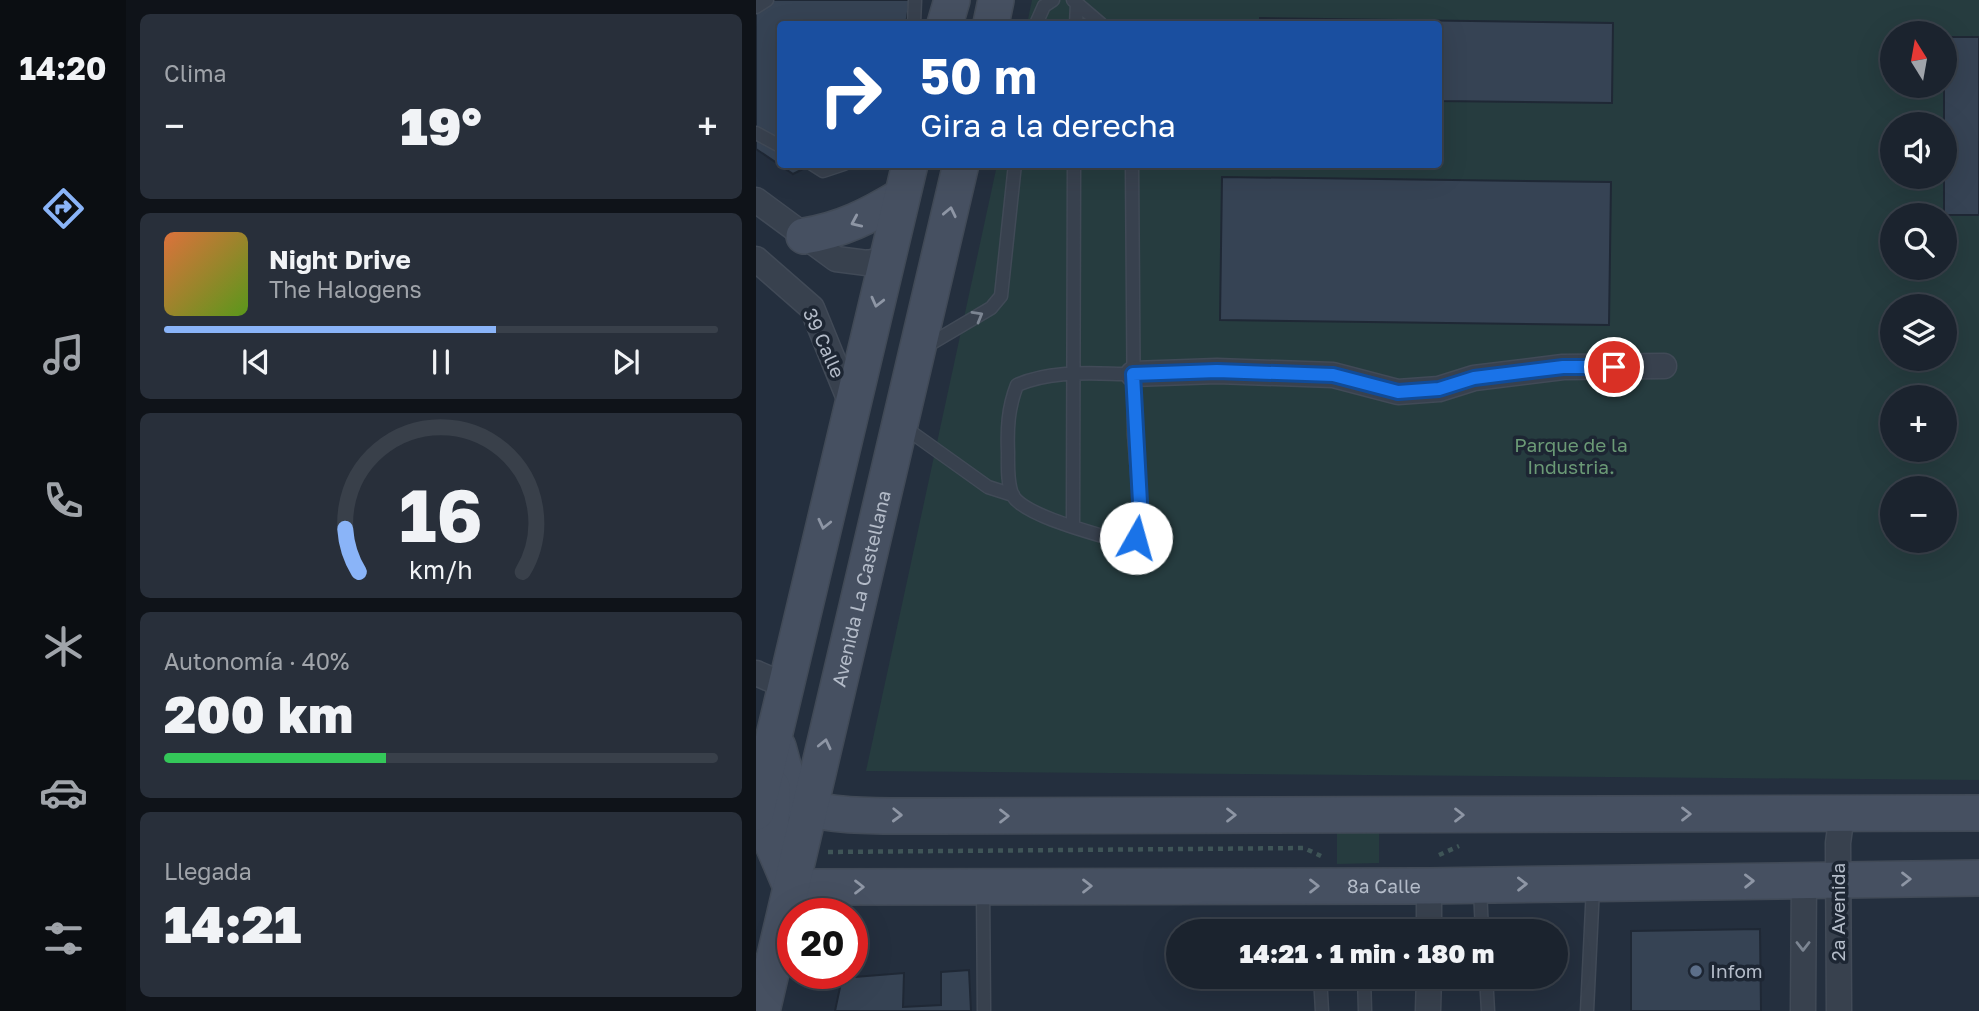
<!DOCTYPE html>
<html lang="es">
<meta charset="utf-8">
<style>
body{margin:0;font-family:"Golos Text",sans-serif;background:#282f3a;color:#f1f3f6;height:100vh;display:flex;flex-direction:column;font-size:26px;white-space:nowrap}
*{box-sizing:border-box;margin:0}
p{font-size:23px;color:#a0a4aa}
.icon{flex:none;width:38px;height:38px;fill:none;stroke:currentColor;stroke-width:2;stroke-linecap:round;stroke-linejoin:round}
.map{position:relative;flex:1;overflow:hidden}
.panel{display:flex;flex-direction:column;gap:14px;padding:14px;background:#0f1319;width:630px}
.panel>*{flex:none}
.hud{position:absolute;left:21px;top:21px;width:665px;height:147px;border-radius:7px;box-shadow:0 7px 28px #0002,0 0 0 2px #39404a;background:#1a4fa0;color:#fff;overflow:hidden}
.needle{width:46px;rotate:349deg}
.controls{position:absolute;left:1124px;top:21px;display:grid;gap:14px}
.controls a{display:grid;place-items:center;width:77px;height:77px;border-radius:50%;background:#1b232e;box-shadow:0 7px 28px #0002,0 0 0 2px #39404a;font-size:35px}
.speed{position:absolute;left:21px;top:898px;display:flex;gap:14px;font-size:35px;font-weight:700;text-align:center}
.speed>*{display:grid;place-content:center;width:91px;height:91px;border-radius:50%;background:#1b232e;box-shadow:0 7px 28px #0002,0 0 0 2px #39404a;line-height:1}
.speed .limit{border:10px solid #d22;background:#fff;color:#111}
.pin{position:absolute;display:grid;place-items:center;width:60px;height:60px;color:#fff;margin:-30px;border:4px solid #fff;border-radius:50%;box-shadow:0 2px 7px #0007}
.me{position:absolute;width:77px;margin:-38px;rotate:7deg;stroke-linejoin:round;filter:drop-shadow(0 0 5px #0008)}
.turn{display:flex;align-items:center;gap:24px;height:147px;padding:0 28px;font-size:32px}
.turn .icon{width:91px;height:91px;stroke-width:2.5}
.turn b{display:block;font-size:49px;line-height:60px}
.big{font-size:52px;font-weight:800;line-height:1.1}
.panel .tile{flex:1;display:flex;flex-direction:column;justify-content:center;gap:10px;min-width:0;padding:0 24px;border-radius:10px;background:#282f3a}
.panel .dial{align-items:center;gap:0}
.dial svg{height:182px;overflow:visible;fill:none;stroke:#39404a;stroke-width:7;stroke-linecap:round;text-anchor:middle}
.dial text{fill:#f1f3f6;stroke:none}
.song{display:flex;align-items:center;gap:21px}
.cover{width:84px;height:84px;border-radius:10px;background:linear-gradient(135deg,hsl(20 70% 55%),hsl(90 70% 35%))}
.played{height:7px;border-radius:4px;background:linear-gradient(90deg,#8ab4f8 60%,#39404a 60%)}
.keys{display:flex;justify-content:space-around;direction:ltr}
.heat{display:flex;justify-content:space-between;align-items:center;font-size:38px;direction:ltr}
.charge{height:10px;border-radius:5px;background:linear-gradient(90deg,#34c759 40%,#39404a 0)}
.trip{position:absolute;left:410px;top:919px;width:402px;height:70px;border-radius:35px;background:#1b232e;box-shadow:0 7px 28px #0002,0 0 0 2px #39404a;font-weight:800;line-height:70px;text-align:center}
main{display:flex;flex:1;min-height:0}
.menu{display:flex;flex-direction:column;width:126px;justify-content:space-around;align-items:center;background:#0b0e12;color:#a0a4aa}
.menu .icon{width:49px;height:49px}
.menu .on{color:#8ab4f8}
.menu b{font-size:32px;color:#f1f3f6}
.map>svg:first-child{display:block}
.green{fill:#263c3f;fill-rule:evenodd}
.building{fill:#364354;stroke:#1f2835;stroke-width:2}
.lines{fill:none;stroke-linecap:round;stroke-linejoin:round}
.lane-casing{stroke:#414a57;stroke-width:15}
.street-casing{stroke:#414a57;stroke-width:27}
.secondary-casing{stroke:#414a57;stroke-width:38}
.path{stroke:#3f5557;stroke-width:4.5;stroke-dasharray:5 5;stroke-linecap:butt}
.lane{stroke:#38414e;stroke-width:12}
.street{stroke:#38414e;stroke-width:24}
.secondary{stroke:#465061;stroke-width:35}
.oneway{stroke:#8e96a5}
.oneway2{stroke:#7c8592}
.route-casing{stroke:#114b97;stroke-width:18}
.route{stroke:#1a73e8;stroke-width:12}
.service-dot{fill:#5c6f8a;stroke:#1d2633;stroke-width:2.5}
.labels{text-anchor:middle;stroke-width:7;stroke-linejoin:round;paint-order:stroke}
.street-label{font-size:19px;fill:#b4bcc9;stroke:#1d2633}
.park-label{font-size:19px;fill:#6b9a76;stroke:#1d2633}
.poi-label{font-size:19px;fill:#b4bcc9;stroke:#1d2633;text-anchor:start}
</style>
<main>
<nav class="menu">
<b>14:20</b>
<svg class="icon on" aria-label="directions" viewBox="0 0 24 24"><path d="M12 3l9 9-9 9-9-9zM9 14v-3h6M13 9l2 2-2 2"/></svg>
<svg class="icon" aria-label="music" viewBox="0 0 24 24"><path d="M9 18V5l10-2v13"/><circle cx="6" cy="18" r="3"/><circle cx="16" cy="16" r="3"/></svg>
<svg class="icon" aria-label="phone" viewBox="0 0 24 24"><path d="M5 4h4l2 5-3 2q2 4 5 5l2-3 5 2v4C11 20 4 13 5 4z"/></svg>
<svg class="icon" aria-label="climate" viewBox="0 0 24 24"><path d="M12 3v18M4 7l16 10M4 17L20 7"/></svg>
<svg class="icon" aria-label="car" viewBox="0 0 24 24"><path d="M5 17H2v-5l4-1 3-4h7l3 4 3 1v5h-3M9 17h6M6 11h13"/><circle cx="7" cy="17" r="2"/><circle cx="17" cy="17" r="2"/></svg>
<svg class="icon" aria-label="filters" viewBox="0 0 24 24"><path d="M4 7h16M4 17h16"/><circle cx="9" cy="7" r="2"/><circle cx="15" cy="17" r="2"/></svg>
</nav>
<section class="panel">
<div class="tile"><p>Clima</p>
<div class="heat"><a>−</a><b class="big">19°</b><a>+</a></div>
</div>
<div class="tile">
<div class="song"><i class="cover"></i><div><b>Night Drive</b><p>The Halogens</p></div></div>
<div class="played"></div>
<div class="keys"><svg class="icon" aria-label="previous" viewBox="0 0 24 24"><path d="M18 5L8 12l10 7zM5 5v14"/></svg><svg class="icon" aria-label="pause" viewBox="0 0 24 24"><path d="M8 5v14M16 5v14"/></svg><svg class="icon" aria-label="next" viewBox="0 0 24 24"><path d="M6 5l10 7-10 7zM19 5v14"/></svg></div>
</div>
<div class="tile dial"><svg viewBox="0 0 100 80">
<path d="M14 69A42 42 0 1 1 86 69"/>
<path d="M14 69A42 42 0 0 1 8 50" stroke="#8ab4f8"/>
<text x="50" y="56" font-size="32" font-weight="700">16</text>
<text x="50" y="72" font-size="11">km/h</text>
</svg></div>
<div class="tile"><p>Autonomía · 40%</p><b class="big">200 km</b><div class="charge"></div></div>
<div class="tile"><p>Llegada</p><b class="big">14:21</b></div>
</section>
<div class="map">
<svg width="1223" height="1011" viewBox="0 0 1223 1011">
<rect width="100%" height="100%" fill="#242f3e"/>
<path class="green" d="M276,0H1223V780L110,771L241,165L682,164V24H271ZM1136,33H1188V86H1136ZM1136,124H1188V177H1136ZM1136,215H1188V268H1136ZM1136,306H1188V359H1136ZM1136,397H1188V450H1136ZM1136,488H1188V541H1136Z
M581,825H623V863L581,864Z"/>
<path class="building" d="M0,0H154L150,24H24V164H57L37,174L0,149Z
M504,18L857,23L856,103L682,101V24H504Z
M1188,37H1223V215H1188Z
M466,177L855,182L853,325L464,320Z
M1004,929L1005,1011H875V931Z
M213,970L215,1011H79L86,978L148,973L147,1007L185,1005V972Z"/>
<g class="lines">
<g class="lane-casing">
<path id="lane" d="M317,0L345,24
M0,7L11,0
M158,24L159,0
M280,24L288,6L297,0
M320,24L321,4
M0,133L24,146
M56,164L67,171L88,164
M376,164L378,435L385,521L380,538L370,543C345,535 270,517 257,496C251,484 252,466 252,453C251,429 252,408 261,385C297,369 339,374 377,374
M169,347L235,308L245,296L259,164
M148,427L232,487L257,495
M317,525L318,164
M227,889L228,1011
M724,889L726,931
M564,976L566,1011
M608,976L609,1011
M730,976L732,1011
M831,1011L837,887"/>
</g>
<g class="street-casing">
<path id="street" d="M0,200L80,259L111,263L131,259
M0,259L56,308L96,406
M377,374L461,371L577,375L642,392L683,389L718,378L807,367L908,366
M0,673L30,686
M673,931V886
M672,1011L673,976
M1047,1011L1048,880
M1083,1011L1082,843L1086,814"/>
</g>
<g class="secondary-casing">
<g id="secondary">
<path d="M189,24L196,0"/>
<path d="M235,24L240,0"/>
<path d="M48,236C86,230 113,216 146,196"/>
<path d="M22,747C27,764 31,785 40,799C53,821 154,815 180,816L1223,813"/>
<path d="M16,787L15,840L35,887"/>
<path d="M0,812L154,164"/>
<path id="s1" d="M35,887L673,886L1223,878"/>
<path id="s2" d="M6,1011L205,164"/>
</g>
</g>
<path class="path" d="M72,852L548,848L565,856
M683,855L703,846"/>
<use href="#lane" class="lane"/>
<use href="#street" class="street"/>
<use href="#secondary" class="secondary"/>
</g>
<defs><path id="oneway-chevron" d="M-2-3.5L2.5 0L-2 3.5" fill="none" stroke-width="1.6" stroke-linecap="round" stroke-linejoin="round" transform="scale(1.75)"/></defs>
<g class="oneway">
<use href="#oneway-chevron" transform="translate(194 212) rotate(-78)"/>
<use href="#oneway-chevron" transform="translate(100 222) rotate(156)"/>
<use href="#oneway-chevron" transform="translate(121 302) rotate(104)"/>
<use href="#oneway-chevron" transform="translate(68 524) rotate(103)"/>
<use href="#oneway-chevron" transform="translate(69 744) rotate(-77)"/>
<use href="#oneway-chevron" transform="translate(930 814)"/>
<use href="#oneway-chevron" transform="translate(141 815) rotate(2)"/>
<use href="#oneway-chevron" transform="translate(475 815)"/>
<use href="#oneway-chevron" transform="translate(703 815)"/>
<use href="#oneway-chevron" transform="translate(248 816)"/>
<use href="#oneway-chevron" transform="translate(1150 879)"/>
<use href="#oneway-chevron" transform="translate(993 881) rotate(-1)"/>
<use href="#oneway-chevron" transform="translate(766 884) rotate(-1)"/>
<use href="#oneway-chevron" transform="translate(331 886)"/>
<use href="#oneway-chevron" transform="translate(558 886)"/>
<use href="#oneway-chevron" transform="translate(103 887)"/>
</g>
<g class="oneway2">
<use href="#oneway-chevron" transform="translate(222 316) rotate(-30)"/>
<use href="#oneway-chevron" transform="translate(1047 946) rotate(90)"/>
</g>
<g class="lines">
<g class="route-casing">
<path id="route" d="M380,538L385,521L377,374L461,371L577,375L642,392L683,389L718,378L807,367H858"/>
</g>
<use href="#route" class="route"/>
</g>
<circle class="service-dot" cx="940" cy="971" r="7"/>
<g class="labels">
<g class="street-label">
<text transform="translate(68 343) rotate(66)" y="7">39 Calle</text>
<text dy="7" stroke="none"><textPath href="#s2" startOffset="434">Avenida La Castellana</textPath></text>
<text dy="7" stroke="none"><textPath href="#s1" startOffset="593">8a Calle</textPath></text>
<text transform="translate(1082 912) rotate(-90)" y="7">2a Avenida</text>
</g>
<g class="park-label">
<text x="815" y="452">Parque de la<tspan x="815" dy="22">Industria.</tspan></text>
</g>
<g class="poi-label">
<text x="954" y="978">Infom</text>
</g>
</g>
</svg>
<div class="controls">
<a><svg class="needle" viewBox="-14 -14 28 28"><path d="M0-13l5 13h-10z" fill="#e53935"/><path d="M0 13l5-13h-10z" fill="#a0a4aa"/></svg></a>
<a><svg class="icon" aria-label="sound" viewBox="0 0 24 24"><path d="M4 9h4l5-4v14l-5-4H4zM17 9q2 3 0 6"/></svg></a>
<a><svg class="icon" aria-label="search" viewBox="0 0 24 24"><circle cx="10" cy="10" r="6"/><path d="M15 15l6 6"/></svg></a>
<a><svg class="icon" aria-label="layers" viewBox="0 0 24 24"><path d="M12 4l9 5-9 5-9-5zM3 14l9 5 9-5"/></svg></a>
<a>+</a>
<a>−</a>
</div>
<div class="speed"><div class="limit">20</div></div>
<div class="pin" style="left:858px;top:367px;background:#d93025"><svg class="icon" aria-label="arrive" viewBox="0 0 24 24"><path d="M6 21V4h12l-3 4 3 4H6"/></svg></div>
<svg class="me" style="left:380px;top:538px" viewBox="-20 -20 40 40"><circle r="19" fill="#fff"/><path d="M0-13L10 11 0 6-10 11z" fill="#1a73e8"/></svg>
<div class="trip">14:21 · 1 min · 180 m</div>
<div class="hud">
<div class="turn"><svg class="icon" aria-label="right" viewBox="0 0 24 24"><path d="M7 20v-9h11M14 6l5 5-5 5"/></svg><div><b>50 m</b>Gira a la derecha</div></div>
</div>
</div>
</main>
